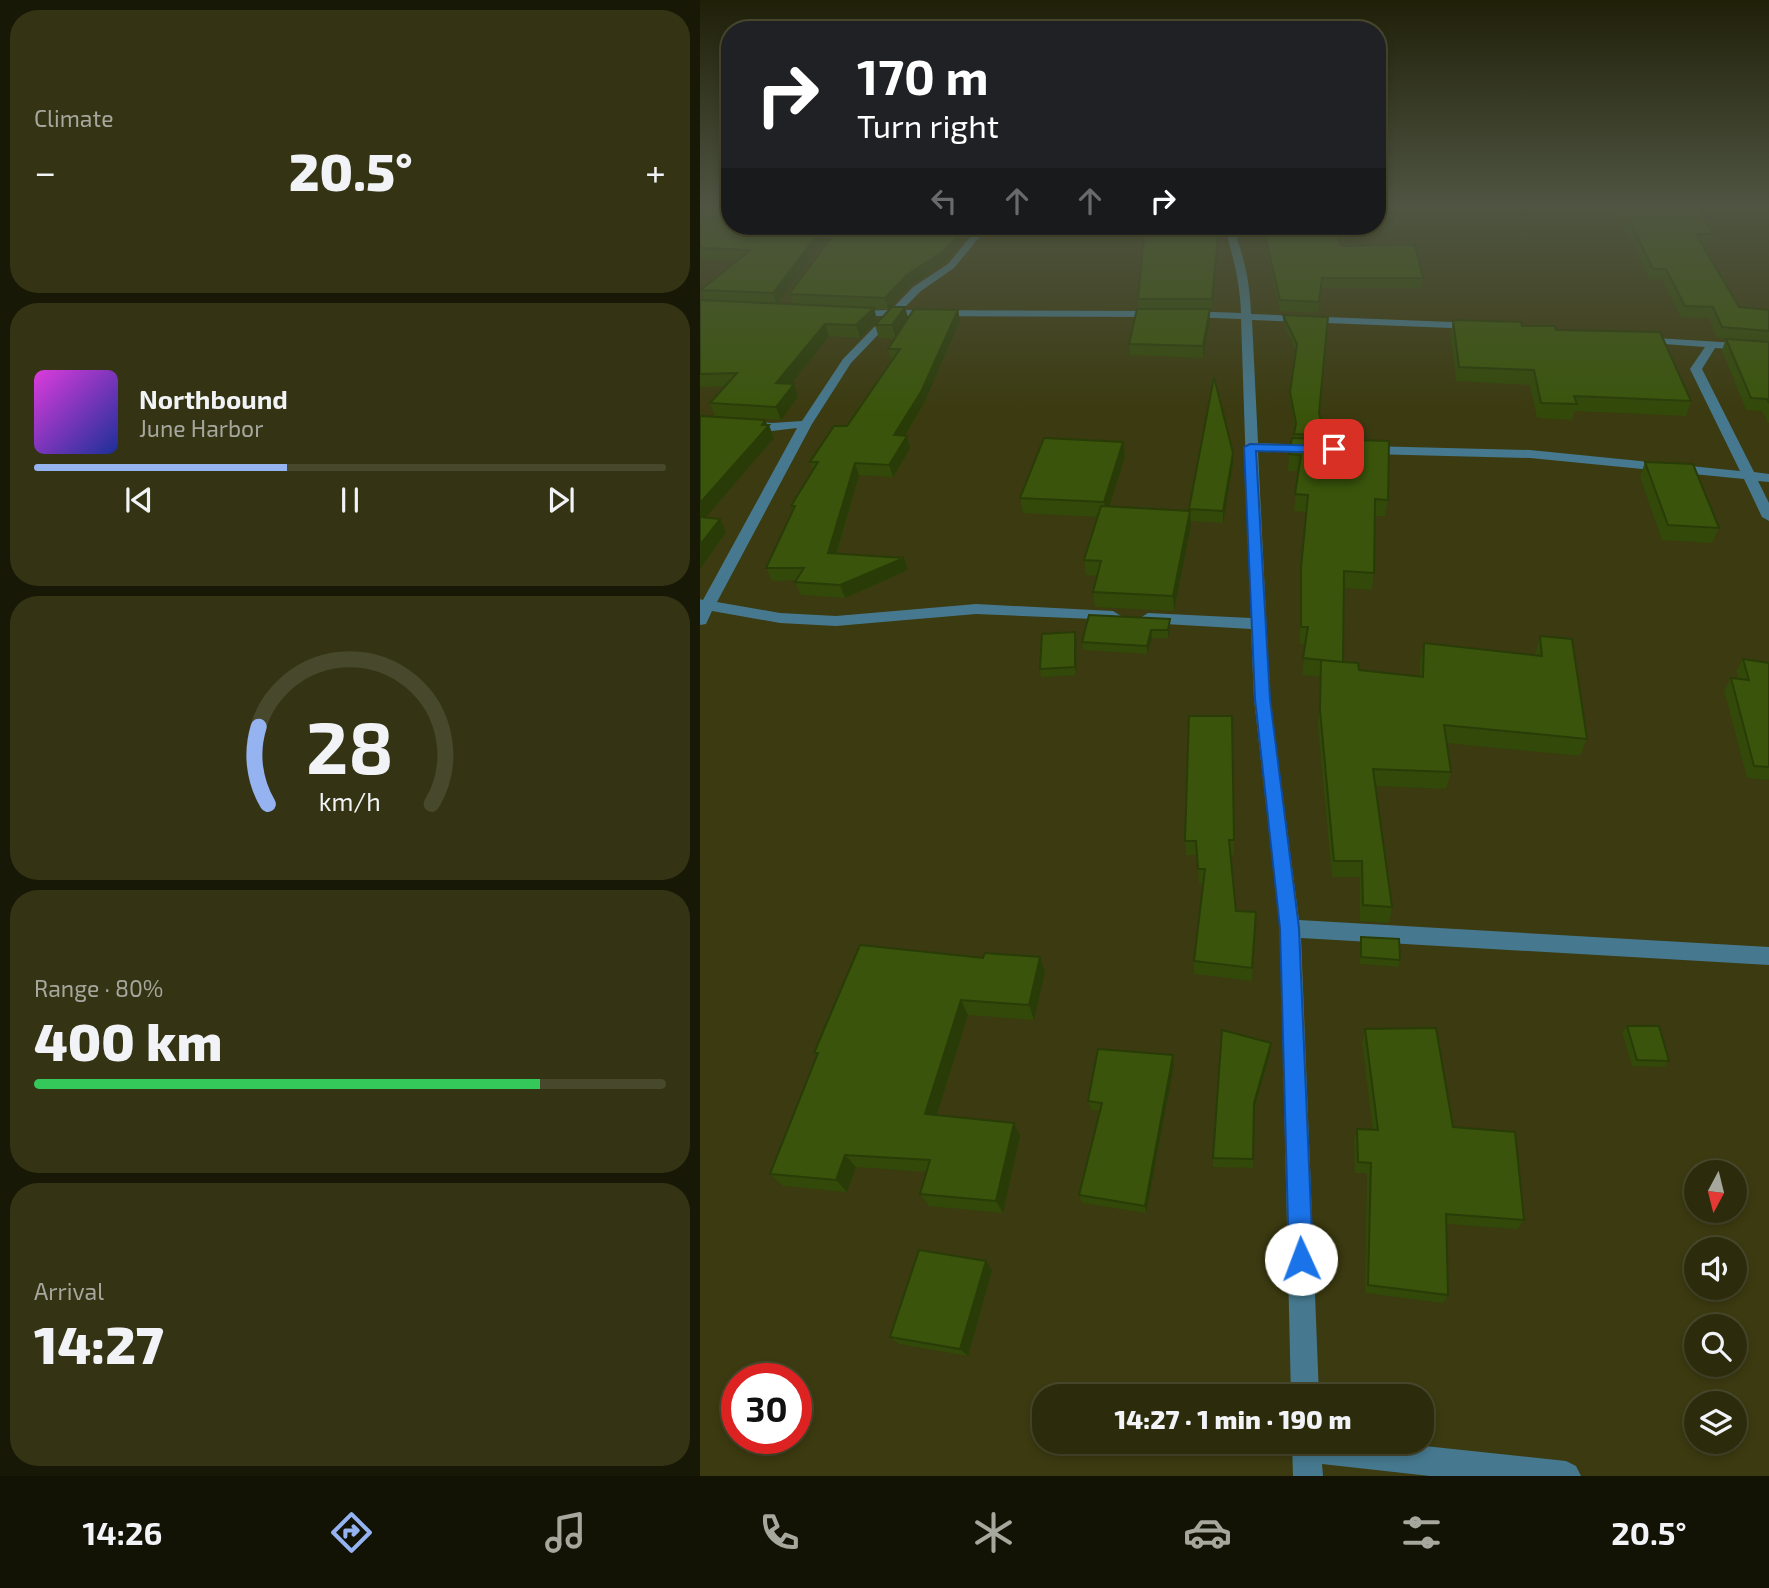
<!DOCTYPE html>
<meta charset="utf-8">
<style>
body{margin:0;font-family:"Exo 2",sans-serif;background:#343415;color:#f1f3f6;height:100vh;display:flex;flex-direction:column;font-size:26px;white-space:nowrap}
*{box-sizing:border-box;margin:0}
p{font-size:23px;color:#a6a79d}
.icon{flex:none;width:38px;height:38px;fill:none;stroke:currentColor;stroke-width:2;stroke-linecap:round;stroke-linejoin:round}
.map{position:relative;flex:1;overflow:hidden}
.details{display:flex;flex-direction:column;gap:10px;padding:10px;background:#181807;width:700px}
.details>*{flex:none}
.banner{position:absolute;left:21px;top:21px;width:665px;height:214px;border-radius:28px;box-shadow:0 4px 10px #0003,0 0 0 2px #48482d;background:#202124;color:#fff;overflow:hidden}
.needle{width:46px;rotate:187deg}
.buttons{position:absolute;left:984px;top:1160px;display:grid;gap:14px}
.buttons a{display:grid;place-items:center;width:63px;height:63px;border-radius:50%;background:#2c2c0c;box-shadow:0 4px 10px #0003,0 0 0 2px #48482d;font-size:35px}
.speed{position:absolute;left:21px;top:1363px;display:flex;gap:14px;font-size:35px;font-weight:700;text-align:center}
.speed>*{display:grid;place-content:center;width:91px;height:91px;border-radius:50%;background:#2c2c0c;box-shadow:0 4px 10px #0003,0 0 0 2px #48482d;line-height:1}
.speed .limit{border:10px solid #d22;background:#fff;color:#111}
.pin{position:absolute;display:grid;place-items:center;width:60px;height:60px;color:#fff;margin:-30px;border-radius:14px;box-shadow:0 4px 10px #0006}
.me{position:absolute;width:77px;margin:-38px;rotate:358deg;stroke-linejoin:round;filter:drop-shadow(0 0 5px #0008)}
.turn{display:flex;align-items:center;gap:24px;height:147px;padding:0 21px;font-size:32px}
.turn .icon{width:91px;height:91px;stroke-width:2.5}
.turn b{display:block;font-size:49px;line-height:60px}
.lanes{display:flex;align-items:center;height:66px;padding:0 21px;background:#0003;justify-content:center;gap:35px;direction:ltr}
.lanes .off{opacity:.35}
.big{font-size:52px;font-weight:800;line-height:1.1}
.details .card{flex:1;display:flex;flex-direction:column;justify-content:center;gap:10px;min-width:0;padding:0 24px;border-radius:28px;background:#343415}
.details .dial{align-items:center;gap:0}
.dial svg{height:182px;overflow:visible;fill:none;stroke:#48482d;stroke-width:7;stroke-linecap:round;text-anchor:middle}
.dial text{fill:#f1f3f6;stroke:none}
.song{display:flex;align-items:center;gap:21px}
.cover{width:84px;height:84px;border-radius:10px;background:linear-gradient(135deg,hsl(300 70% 55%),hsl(230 70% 35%))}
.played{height:7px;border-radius:4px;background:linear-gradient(90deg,#95b2f1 40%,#48482d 40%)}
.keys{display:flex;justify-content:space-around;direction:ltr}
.heat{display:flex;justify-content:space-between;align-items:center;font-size:38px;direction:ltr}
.charge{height:10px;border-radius:5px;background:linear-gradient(90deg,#34c759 80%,#48482d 0)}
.trip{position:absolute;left:332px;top:1384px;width:402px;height:70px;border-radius:28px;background:#2c2c0c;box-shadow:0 4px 10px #0003,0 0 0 2px #48482d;font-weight:800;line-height:70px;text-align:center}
.menu{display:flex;height:112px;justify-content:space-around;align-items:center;background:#121205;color:#a6a79d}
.menu .icon{width:49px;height:49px}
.menu .current{color:#95b2f1}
.menu b{font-size:32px;color:#f1f3f6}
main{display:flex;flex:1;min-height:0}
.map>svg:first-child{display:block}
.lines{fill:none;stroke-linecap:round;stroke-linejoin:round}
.minor{fill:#46798f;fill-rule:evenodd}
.wall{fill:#324909}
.shaded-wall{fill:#293c08}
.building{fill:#3a550b;stroke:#293c08;stroke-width:2}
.route{fill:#1a73e8;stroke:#114b97;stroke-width:2}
</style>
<main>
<section class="details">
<div class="card"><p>Climate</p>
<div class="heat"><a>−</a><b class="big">20.5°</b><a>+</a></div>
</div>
<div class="card">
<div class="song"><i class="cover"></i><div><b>Northbound</b><p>June Harbor</p></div></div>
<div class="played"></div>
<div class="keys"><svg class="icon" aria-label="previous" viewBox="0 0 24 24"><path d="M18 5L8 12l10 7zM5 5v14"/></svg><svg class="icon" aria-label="pause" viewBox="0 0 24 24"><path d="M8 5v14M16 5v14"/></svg><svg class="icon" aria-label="next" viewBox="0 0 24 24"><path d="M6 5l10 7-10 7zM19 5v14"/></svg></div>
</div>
<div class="card dial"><svg viewBox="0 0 100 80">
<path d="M14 69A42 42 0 1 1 86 69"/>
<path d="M14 69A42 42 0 0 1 10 35" stroke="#95b2f1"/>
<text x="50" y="56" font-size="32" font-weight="700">28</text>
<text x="50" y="72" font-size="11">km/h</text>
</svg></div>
<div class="card"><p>Range · 80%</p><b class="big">400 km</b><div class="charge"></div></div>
<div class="card"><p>Arrival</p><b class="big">14:27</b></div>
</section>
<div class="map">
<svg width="1069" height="1476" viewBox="0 0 1069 1476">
<rect width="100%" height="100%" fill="#3b3a10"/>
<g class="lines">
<path class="minor" d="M252,226H433L428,229H286L254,268L221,291L202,310L458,311L463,314L458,317L196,316L151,363L112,424L17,602L80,613L136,616L276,604L413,611L421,616L418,620L276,614L136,626L80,623L12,611L6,624L0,625V599L3,600L97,428L72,431L0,426V418L72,423L102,421L143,359L185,316H153L148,313L149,311L191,310L213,287L248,264L277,229H257Z
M524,226H532C544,255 550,282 551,314L776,323L781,326L776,329L552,320L558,443L612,445L618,449L612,453L558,451L570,699L599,920L1069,947V965L601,938L619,1396H591L580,928L554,699L551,629L448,623L440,618L448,613L551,618L541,319L486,317L481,314L486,311L541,313C540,282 533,255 524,226Z
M940,337L1069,345V351L1015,348L1002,369L1054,472L1069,474V482L1058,481L1069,503V521L1062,517L1044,479L830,458L668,454L662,450L668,446L830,450L1040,471L990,369L1005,347L936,342L935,340Z
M592,1442H687L866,1461L876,1466L881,1476H730L622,1464L623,1476H593Z"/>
</g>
<path class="wall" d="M0,205L135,226L77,303L93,304L89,294L140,226H270L271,232L246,262L211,285L188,309H174L177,320L160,338L129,336L91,384L98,397L81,420L15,416L10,403L25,386L0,387V300H5L1,290L37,260L0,259Z
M758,205H795L794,210L759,209Z
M914,205H996L1014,234L1010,245H1002L1039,307L1069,310V424L1062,411L1046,410L1022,350L1026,339L1017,338L1009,318L981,317L962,279L950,280Z
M520,226L512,309H510V321L503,358L430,355L429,344L439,309L438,299Z
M561,226H635L641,246L723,278L721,288H621L618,313L580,311Z
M258,310L260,321L224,403L205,435L207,436L210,448L193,477L159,475L137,554L204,558L208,570L145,598L101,595L95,582L97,580L72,581L66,568L93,511L91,506L113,470L110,462L147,426L192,360H191L188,349L195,339L179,338L175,325Z
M583,315L628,317L619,414L624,435L623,439L688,500L685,516H675L674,573L672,590L643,588V662L659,670L720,677V660L724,643L835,655L840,636L887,739L880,756L746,743L751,772L746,789L676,786L692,907L689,923L660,921V877H632L618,727L620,677L602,675L606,644H600V585L606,512L594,511L598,471H588L589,454L594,438L595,428L590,399L596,351L583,322Z
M753,320L856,330L991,401L986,416L875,411L872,420L837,418L830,385L756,381L751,334Z
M514,377L533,465L523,523L490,521L491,526L474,611L395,607L393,592L397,576L386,575L384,560L397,517L323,513L320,498L423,442L425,457L409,507L489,511Z
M945,462L1019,528L1012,543L962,540L940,477Z
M470,627L468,638H452L447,654L383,650L382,642Z
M375,632L377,640L376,675L341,677L340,669Z
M1043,659L1069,663V780L1047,778L1024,690L1031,678L1039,679L1036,671Z
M532,716L534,855H530L536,911L556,912L552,981L494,974V961L504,883H499L497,855H486L485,841Z
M661,937L700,960L698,967L660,964V944Z
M160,945L345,972L334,1020L268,1015L237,1115L320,1136L303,1213L229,1206L220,1194L227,1172L156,1167L147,1192L83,1186L70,1174L117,1056L114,1053Z
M927,1026L969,1061L964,1067L932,1066L922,1032Z
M665,1029L753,1127L824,1220L817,1229L746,1224L748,1295L743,1303L665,1293L667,1173H655L654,1140L657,1129L673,1130L662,1042Z
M571,1043L570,1054L554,1112L553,1168L513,1167V1158Z
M473,1055L474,1065L446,1213L382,1203L379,1195L400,1111L391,1110L388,1101Z
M292,1270L268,1356L199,1344L190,1337Z"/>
<path class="shaded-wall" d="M124,226H135L77,304L73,293Z
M266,226H270L271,232L246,262L211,285L188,309L185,298L208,274Z
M519,226H520L512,309V299Z
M205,307L209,321L196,339L192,325Z
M174,308L177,320L160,338L156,325Z
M510,309V321L503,358V346Z
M258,310L260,321L224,403L198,447L194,435Z
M125,324L129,336L81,397L76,383Z
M94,384L98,397L81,420L76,407Z
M65,420L68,426L69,425L74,438L0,524V503Z
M207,436L210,448L193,477L189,465Z
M423,442L425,457L406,517L404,502Z
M533,453V465L523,523V511Z
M155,463L159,475L133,565L128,553Z
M490,511L491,526L474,611L473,596Z
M20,519L26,532L0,569V545Z
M204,558L208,570L145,598L140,585Z
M470,619V627L468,638V630Z
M451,630L452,638L447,654V646Z
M375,632L377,640L376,675L375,667Z
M340,957L345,972L334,1020L329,1005Z
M261,1000L268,1015L233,1127L225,1114Z
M571,1043L570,1054L553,1113L554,1103Z
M473,1055L474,1065L446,1213L445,1206Z
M314,1123L320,1136L303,1213L296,1201Z
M145,1155L156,1167L147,1192L136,1180Z
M286,1261L292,1270L268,1356L260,1349Z"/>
<path class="building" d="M0,205H30V226H124L73,293L1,290L50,250L0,248V218H26L29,210L0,208Z
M922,205H996L1014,234H996L1039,307L1069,310V331L1022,327L1013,307L985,306L966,269H953Z
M140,226H266L244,251L208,274L185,298L89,294Z
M445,226H519L512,299H438Z
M563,226H635L641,246L715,245L723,278H622L619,302L580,300Z
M0,300L174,308L156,325L125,324L76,383L94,384L76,407L10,403L37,373L0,374Z
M192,307H205L192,325H175Z
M214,309L258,310L221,392L194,435L207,436L189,465L155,463L128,553L204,558L140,585L95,582L104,568H66L95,506H91L118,462H110L134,426H147L200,349H188Z
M437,309H510L503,346L429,344Z
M583,315L628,317L619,413L624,435L594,434L596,423L590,392L597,344Z
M753,320L821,322L822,326H854L856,330L960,332L991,401L874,396L877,404L841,403L834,370L759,367Z
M1026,339L1069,342V403L1067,399L1051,398Z
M514,377L533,453L523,511L489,509Z
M0,416L65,420L62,425H69L0,503Z
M344,438L423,442L404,502L320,498Z
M592,438L689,441L688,500L675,499L674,573L644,571L643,662L658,663L659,670L723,677L724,643L842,656L840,636L872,639L887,739L744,725L751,772L673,769L692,907L663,905L662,861H634L620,710L621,660L642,662L603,658L608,627H601V568L608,495L595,494L601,455L589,454Z
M945,462L993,464L1019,528L968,525Z
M401,506L490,511L473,596L393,592L401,561L384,560Z
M0,517L20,519L0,545Z
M389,615L470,619L468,630H451L447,646L382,642Z
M375,632V667L340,669L342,634Z
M1043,659L1069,663V767L1054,766L1031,678L1049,680Z
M489,716H532L534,840H529L536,911L556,912L552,968L494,961L505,869H498L496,841H485Z
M661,937L699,939L700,960L661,957Z
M160,945L283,958L285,953L340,957L329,1005L261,1000L225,1114L314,1123L296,1201L220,1194L230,1160L145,1155L136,1180L70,1174L118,1053H114Z
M927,1026H959L969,1061L937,1060Z
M736,1028L753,1127L815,1132L824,1220L746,1214L748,1295L668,1285L671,1163L658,1162L657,1129L678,1130L665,1029Z
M522,1030L571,1043L554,1103L553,1159L513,1158Z
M398,1049L473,1055L445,1206L379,1195L402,1103L388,1101Z
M219,1250L286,1261L260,1349L190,1337Z"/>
<linearGradient id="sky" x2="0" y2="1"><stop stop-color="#202009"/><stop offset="0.5" stop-color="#4f5542"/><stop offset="1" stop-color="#4f5542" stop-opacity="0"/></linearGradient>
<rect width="1069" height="412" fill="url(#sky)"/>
<path class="route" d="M550,444L634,446L640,449L634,453L556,451L570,699L599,928L613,1259L609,1267L601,1271L592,1267L589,1259L580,928L555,699L544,447Z"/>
</svg>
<div class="buttons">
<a><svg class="needle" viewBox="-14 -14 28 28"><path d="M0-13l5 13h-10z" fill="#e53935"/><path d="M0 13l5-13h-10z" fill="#a6a79d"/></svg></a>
<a><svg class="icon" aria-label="sound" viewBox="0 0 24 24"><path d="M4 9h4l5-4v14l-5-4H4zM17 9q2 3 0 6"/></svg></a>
<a><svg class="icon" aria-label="search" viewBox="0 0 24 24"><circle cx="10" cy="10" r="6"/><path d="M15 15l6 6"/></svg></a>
<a><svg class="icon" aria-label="layers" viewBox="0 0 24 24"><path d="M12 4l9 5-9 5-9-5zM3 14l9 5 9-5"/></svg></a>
</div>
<div class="speed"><div class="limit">30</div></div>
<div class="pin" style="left:634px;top:449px;background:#d93025"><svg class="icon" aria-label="arrive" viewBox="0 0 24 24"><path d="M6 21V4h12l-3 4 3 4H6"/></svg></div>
<svg class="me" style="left:601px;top:1259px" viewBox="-20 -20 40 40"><circle r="19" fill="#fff"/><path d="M0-13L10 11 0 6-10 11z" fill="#1a73e8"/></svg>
<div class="trip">14:27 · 1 min · 190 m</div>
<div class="banner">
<div class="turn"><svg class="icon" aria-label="right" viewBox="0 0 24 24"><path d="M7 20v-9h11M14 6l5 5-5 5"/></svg><div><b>170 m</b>Turn right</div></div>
<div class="lanes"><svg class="icon off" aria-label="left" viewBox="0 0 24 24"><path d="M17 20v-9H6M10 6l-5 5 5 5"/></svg><svg class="icon off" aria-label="ahead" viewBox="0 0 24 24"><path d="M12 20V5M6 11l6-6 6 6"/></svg><svg class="icon off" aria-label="ahead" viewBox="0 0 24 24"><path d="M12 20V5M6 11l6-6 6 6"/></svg><svg class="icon" aria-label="right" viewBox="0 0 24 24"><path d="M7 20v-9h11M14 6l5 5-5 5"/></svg></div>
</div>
</div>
</main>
<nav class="menu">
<b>14:26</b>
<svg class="icon current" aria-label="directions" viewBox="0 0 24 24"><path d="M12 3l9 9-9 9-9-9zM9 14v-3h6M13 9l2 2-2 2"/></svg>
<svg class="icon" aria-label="music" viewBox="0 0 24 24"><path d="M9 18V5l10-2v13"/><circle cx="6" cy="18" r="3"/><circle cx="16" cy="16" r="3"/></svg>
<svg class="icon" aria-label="phone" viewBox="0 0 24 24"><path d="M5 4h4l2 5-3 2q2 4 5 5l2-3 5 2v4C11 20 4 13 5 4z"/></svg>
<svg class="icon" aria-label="climate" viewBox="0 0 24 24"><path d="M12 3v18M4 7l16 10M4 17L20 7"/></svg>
<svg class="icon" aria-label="car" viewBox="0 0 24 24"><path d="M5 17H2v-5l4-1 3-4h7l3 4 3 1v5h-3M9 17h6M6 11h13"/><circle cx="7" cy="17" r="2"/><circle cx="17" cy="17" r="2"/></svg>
<svg class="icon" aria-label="filters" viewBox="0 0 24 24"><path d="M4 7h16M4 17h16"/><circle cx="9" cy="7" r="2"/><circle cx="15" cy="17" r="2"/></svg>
<b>20.5°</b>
</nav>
